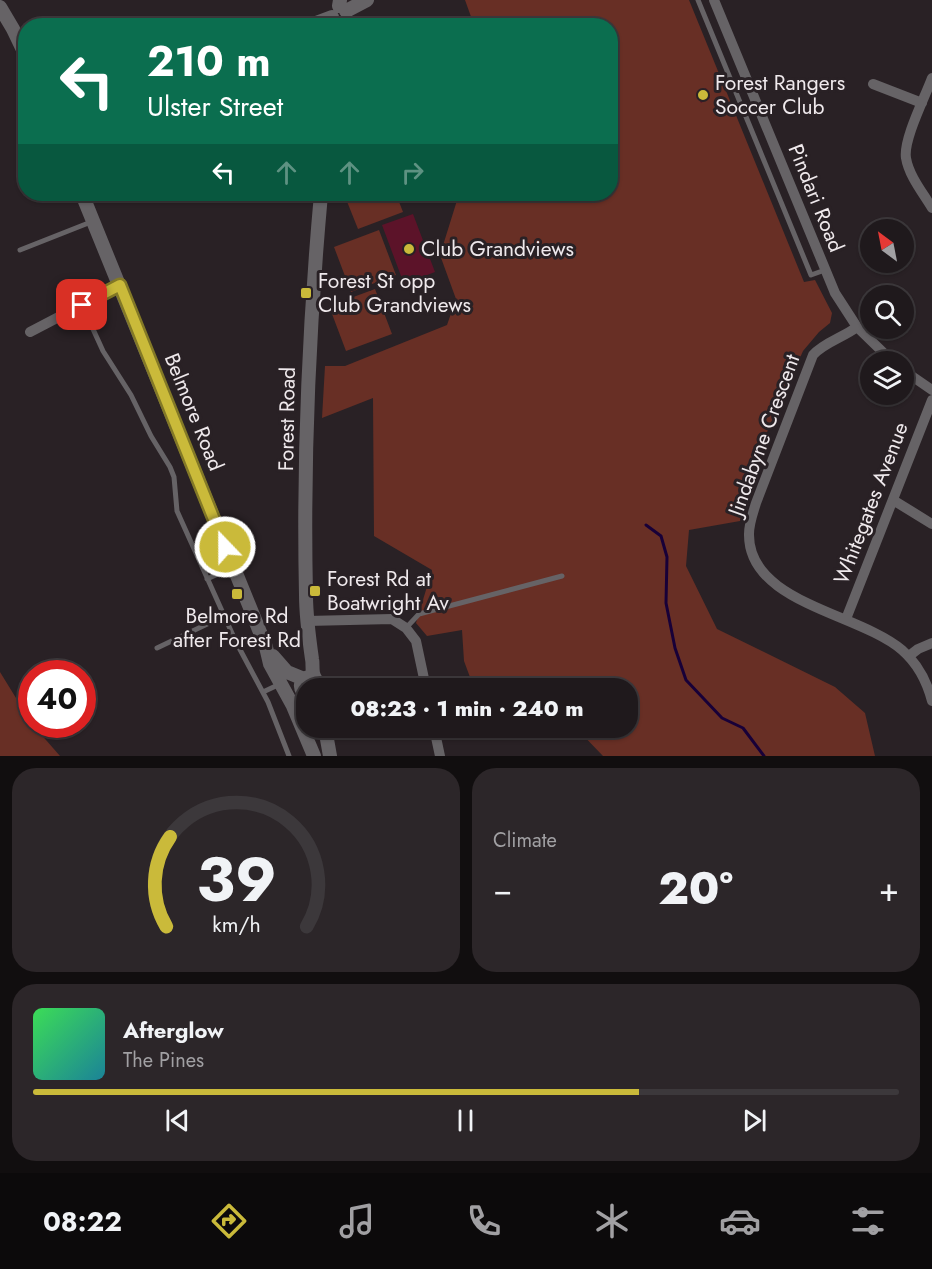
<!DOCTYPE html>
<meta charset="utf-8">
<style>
body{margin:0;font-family:Jost,sans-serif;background:#2c2629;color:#f1f3f6;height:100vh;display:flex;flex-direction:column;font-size:22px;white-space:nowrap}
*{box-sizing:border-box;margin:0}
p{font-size:20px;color:#a1a0a3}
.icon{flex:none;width:33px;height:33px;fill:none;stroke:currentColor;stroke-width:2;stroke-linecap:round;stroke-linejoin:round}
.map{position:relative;height:756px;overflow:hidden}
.side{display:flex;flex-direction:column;gap:12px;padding:12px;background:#110e0f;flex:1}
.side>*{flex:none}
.banner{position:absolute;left:18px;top:18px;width:600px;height:183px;border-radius:24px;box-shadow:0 2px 4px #0004,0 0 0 2px #3c383b;background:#0b6e4f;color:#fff;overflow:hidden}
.needle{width:39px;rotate:328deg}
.buttons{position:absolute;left:860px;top:219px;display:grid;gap:12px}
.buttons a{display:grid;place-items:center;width:54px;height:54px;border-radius:50%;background:#1f191c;box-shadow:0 2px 4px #0004,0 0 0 2px #3c383b;font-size:30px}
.speed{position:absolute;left:18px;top:660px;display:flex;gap:12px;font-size:30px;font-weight:700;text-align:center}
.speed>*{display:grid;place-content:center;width:78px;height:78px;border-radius:50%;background:#1f191c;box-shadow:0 2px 4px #0004,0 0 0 2px #3c383b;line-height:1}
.speed .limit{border:9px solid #d22;background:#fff;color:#111}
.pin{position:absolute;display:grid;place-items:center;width:51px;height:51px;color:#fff;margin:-26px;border-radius:12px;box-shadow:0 3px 9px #0006}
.me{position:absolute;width:66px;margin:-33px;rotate:338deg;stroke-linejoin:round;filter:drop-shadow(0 0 4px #0008)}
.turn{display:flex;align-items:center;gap:21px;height:126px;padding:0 30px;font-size:27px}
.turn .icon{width:78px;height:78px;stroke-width:2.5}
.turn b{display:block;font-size:42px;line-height:51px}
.lanes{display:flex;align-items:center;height:57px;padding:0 30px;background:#0003;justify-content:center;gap:30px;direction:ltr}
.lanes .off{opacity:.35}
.big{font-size:45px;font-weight:800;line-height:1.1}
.side .card{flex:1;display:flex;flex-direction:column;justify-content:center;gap:9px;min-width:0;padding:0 21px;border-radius:24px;background:#2c2629}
.side .dial{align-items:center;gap:0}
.dial svg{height:156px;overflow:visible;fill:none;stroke:#3c383b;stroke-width:7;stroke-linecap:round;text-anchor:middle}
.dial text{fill:#f1f3f6;stroke:none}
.song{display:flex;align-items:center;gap:18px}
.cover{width:72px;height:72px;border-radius:9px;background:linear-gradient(135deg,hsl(130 70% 55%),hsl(190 70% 35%))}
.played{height:6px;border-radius:3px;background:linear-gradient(90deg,#caba3a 70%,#3c383b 70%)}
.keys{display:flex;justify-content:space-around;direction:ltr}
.heat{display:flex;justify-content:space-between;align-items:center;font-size:33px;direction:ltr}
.side .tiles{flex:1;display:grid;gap:12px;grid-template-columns:1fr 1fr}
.card:last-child{grid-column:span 2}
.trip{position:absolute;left:296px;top:678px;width:342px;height:60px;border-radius:24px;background:#1f191c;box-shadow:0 2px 4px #0004,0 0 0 2px #3c383b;font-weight:800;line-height:60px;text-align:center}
.tab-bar{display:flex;height:96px;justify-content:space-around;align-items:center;background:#0c0a0b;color:#a1a0a3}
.tab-bar .icon{width:42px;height:42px}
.tab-bar .on{color:#caba3a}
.tab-bar b{font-size:27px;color:#f1f3f6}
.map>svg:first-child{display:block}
.green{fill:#682f25}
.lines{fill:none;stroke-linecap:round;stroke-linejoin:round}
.stream{stroke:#180038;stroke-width:3}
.building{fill:#5c1329}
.service{stroke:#666366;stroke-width:5}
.minor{stroke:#666366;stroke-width:10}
.tertiary{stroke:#666366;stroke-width:14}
.route-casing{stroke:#837926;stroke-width:15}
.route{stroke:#caba3a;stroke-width:10}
.poi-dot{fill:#caba3a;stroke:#292125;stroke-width:2}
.labels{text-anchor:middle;stroke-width:6;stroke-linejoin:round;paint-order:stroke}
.poi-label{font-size:21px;fill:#efe9ec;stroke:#292125;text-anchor:start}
.street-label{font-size:21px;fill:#efe9ec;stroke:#292125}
</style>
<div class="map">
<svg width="932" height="756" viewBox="0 0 932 756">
<rect width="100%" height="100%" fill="#292125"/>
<path class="green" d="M465,0H689L804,282L815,280L832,313L830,323L819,332L803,351L748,475L744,497L747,511L740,521L689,530L686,566L717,629L835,687L865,713L875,756H603L576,728H627V688H474L464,661L462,630L427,636L416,623L432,570L374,536L373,398L322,418L325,366H345L447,325L456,299L440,255L459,194H610V26L474,25Z
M344,194H396L403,212L358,229Z
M379,230L396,275L351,292L334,247Z
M375,289L392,334L346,351L329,306Z
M0,672L32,724L60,756H0Z"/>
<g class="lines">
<path class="stream" d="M646,525L661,536L667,557L666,603L675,648L686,680L722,718L743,728L764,756"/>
</g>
<path class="building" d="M706,88L710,98L701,103L696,93Z
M413,214L435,272L404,284L382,225Z"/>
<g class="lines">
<path class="service" d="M698,0L811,275L825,270
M20,250L91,222
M82,305L103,351L131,395L151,436L170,467L174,477L177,511L236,642L268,702L289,756
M207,579L233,567
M406,628L419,614L562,576
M157,648L224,616
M263,692L280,684"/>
<path class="minor" d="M714,0L835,293L857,327L893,362
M932,78C925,97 903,140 906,158C909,176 923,193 932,208
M873,84L922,103
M857,327C844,337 823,343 813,355L756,503C753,513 749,523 749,534C748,603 859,613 902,650C917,663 927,682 932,701
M30,332L120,285
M903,370L932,390
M893,500L932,524
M846,619L932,400
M307,621L392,619L406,628L416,641L426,688
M909,656L918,649L932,643
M434,728L440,756"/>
<path class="tertiary" d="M339,6L340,0
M0,7L13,29L26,56
M346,11L367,0
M308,26L332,17
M82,194L266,647L270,664L293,706L314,756
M273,656L287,672L304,679
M319,688C319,681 314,680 313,673C312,668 313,663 312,659C309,638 306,617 306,595C303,461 309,327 321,194
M303,692C298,684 303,676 312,677
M325,728L330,756"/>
</g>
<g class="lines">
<g class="route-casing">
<path id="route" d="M82,305L120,285L225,547"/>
</g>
<use href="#route" class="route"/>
</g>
<g class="poi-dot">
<circle cx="703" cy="95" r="6"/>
<circle cx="409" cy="249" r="6"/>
<rect x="300" y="287" width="12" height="12" rx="3"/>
<rect x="309" y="585" width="12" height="12" rx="3"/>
<rect x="231" y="588" width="12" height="12" rx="3"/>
</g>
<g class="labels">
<g class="poi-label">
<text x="715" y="90">Forest Rangers<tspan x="715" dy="24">Soccer Club</tspan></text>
<text x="421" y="256">Club Grandviews</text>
<text x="318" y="288">Forest St opp<tspan x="318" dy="24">Club Grandviews</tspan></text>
<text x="327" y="586">Forest Rd at<tspan x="327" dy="24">Boatwright Av</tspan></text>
<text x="237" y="623" text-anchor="middle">Belmore Rd<tspan x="237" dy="24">after Forest Rd</tspan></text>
</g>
<g class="street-label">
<text transform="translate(816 198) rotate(68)" y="7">Pindari Road</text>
<text transform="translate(194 412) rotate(68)" y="7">Belmore Road</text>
<text transform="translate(287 419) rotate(-89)" y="7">Forest Road</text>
<text transform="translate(764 435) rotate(-70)" y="7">Jindabyne Crescent</text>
<text transform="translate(871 503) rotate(-69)" y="7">Whitegates Avenue</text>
</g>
</g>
</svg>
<div class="buttons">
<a><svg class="needle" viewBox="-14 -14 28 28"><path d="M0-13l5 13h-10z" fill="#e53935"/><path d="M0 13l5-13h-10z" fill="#a1a0a3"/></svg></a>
<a><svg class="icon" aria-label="search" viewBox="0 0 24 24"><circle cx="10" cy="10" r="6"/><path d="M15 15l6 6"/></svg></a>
<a><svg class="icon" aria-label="layers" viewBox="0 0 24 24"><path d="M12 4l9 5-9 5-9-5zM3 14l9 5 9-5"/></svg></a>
</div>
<div class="speed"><div class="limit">40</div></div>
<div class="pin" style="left:82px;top:305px;background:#d93025"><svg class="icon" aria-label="arrive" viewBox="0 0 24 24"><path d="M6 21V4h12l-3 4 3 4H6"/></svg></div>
<svg class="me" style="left:225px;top:547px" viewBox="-20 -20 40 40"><circle r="17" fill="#caba3a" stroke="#fff" stroke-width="3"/><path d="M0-11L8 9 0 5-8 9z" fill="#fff"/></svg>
<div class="trip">08:23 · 1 min · 240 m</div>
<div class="banner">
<div class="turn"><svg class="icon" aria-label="left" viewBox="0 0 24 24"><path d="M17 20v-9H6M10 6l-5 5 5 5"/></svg><div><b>210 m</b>Ulster Street</div></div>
<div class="lanes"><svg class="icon" aria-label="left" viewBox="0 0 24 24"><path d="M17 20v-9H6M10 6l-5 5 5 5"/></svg><svg class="icon off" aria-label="ahead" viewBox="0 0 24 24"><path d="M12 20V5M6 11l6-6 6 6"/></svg><svg class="icon off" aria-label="ahead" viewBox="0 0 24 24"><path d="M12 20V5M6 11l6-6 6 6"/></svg><svg class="icon off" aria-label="right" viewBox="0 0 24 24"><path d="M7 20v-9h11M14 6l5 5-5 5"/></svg></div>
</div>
</div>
<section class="side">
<div class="tiles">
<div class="card dial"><svg viewBox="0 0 100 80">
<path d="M14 69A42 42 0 1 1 86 69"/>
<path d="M14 69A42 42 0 0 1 16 23" stroke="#caba3a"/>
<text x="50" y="56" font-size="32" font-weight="700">39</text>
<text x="50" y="72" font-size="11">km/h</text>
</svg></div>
<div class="card"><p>Climate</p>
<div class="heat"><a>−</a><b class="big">20°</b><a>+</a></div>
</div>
<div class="card">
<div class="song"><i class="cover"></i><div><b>Afterglow</b><p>The Pines</p></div></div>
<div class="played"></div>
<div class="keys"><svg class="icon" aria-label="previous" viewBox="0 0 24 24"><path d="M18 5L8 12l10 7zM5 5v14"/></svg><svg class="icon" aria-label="pause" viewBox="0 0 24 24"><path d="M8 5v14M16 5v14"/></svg><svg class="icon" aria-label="next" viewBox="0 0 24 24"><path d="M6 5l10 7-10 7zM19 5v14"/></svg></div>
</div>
</div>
</section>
<nav class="tab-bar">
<b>08:22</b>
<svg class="icon on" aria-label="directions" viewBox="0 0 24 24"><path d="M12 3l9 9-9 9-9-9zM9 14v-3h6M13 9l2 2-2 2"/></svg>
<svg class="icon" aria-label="music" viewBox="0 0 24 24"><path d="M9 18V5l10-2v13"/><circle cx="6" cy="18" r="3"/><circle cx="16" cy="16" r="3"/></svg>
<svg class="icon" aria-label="phone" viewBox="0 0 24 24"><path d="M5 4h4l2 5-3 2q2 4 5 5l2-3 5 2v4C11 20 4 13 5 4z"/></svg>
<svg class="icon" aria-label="climate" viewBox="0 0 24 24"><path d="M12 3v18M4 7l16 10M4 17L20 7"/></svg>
<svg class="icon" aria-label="car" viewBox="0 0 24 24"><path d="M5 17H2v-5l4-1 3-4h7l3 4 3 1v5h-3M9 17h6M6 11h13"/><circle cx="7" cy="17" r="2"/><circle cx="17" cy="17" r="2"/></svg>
<svg class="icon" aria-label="filters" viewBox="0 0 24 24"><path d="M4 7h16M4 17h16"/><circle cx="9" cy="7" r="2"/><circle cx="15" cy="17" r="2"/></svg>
</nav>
